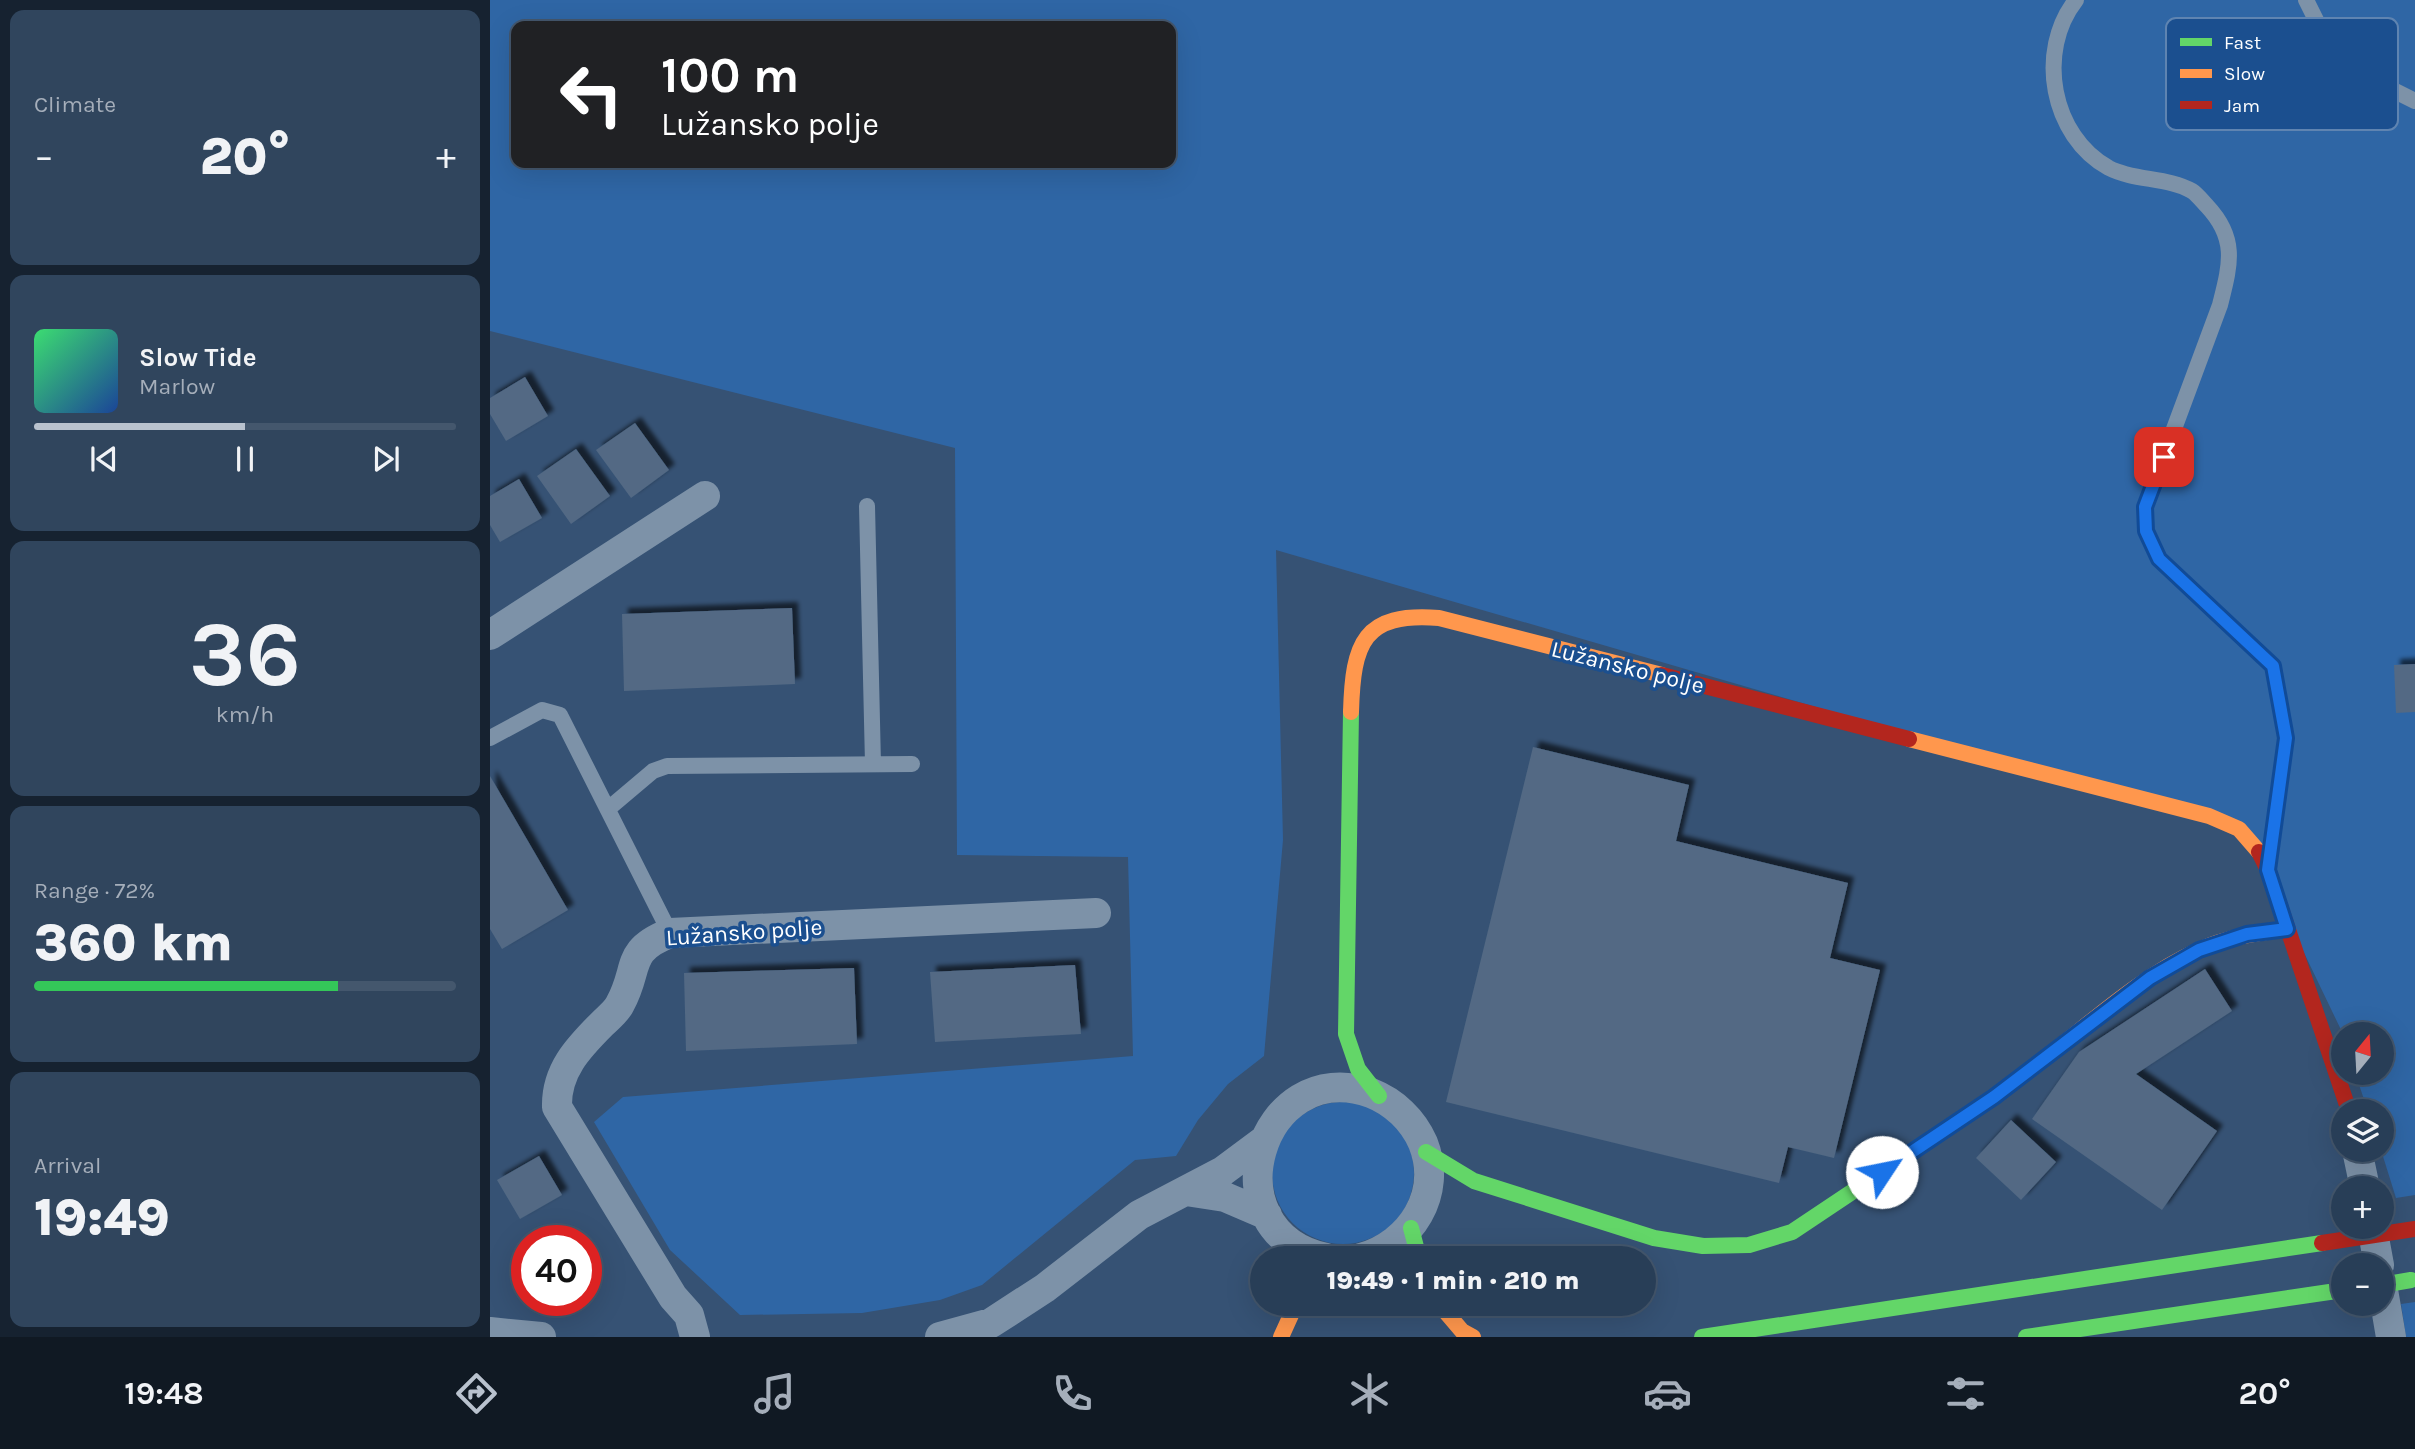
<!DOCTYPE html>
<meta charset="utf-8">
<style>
body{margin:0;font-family:Karla,sans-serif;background:#30455d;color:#f1f3f6;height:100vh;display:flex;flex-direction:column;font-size:26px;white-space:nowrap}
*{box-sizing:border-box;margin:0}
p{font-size:23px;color:#a5aeba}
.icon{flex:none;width:38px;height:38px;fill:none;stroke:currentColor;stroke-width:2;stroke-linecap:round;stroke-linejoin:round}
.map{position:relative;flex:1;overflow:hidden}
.sheet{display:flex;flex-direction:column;gap:10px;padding:10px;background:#162230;width:490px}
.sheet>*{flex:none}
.guide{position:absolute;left:21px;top:21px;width:665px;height:147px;border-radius:14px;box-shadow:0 7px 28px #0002,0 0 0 2px #44576d;background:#202124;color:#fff;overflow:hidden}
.needle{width:46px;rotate:18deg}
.fabs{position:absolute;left:1841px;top:1022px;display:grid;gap:14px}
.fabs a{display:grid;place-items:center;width:63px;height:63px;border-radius:50%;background:#283e57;box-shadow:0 7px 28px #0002,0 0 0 2px #44576d;font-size:35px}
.speed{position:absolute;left:21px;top:1225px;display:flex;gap:14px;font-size:35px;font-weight:700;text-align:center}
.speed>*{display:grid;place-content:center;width:91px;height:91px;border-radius:50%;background:#283e57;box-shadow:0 7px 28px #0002,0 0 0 2px #44576d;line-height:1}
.speed .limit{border:10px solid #d22;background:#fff;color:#111}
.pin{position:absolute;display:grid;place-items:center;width:60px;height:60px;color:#fff;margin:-30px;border-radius:14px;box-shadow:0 4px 10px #0006}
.me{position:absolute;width:77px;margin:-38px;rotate:56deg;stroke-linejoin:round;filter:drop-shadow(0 0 5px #0008)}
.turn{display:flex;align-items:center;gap:24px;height:147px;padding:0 35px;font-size:32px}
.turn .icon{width:91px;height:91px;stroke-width:2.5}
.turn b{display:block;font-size:49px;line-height:60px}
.big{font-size:52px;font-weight:800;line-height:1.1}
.sheet .widget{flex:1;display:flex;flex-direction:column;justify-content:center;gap:10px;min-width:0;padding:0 24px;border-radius:14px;background:#30455d}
.sheet .dial{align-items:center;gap:0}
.dial b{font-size:91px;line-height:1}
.song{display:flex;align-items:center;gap:21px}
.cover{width:84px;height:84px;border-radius:10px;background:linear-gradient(135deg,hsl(140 70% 55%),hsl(220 70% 35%))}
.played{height:7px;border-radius:4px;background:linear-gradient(90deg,#b9c2ce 50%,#44576d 50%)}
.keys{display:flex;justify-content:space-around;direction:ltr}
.heat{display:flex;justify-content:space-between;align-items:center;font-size:38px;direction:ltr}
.charge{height:10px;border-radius:5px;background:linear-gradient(90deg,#34c759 72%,#44576d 0)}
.trip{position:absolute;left:760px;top:1246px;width:406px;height:70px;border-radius:35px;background:#283e57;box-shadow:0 7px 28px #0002,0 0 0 2px #44576d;font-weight:800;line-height:70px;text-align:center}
.dock{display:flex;height:112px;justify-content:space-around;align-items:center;background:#101923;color:#a5aeba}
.dock .icon{width:49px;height:49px}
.dock .selected{color:#b9c2ce}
.dock b{font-size:32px;color:#f1f3f6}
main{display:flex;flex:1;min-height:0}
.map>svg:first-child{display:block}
.green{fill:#2f66a5;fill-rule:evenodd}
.building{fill:#526984;filter:url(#shadow)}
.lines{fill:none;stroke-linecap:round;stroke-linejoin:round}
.lane{stroke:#7d92a8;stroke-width:16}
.street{stroke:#7d92a8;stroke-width:30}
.fast{stroke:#63d668;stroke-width:16}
.slow{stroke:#ff974d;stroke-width:16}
.jam{stroke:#b3261e;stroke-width:16}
.fast-bridge{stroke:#63d668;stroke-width:16}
.jam-bridge{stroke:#b3261e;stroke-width:16}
.route-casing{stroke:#114b97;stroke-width:18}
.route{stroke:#1a73e8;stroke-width:12}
.labels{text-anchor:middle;stroke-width:7;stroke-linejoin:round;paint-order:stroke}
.street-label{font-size:23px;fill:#fff;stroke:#1b4f8f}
.key{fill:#1b4f8f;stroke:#5f84b1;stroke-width:2}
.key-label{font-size:19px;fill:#fff}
</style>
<main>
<section class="sheet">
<div class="widget"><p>Climate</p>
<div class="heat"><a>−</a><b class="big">20°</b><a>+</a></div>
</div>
<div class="widget">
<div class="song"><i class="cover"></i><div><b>Slow Tide</b><p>Marlow</p></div></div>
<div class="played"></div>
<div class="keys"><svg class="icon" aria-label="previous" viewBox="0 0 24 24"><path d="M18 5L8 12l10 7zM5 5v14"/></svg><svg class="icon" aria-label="pause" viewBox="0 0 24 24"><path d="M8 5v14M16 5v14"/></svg><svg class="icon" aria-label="next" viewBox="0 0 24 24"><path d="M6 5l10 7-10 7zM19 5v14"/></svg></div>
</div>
<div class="widget dial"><b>36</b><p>km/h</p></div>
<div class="widget"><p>Range · 72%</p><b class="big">360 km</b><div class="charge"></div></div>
<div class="widget"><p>Arrival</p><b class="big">19:49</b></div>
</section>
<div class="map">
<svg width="1925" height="1337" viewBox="0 0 1925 1337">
<defs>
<filter id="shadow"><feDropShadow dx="6" dy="-6" stdDeviation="2" flood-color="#0009"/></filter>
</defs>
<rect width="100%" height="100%" fill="#365274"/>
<path class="green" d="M0,0H1925V1195L1906,1198L1891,1150L1892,1111H1878L1865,1073H1892V1034H1853L1756,832L786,550L793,840L774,1056L738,1084L708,1120L686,1156L645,1160L492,1285L450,1300L372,1313L250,1315L180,1250L104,1122L133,1097L643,1056L638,857L467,855L465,448L0,331ZM26,26H681V163H26Z
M782 1173a71 71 0 1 1 142 0a71 71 0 1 1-142 0Z
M1925,1302V1337H1916L1911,1304Z"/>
<path class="building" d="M35,377L58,416L16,441L0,414V398Z
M145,423L179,470L141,498L106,450Z
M86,449L120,496L81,524L47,476Z
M29,479L52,518L10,542L0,525V496Z
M302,608L305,684L134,691L132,614Z
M1925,664V712L1906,713L1904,665Z
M1043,747L1199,785L1186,841L1358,883L1340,958L1390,970L1344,1158L1298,1147L1289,1183L956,1102Z
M0,776L78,910L12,949L0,929Z
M585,965L591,1034L445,1042L440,972Z
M364,968L367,1044L196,1051L194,973Z
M1715,969L1742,1011L1646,1074L1727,1131L1672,1210L1542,1119L1589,1052Z
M1521,1120L1566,1162L1531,1200L1486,1158Z
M49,1156L72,1195L30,1219L7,1180Z"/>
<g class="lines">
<path class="lane" d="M1586,0C1546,51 1561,136 1619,168C1644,181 1678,177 1702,191C1707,194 1713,202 1717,206C1748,239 1740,265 1730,305L1655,507L1656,531L1669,559L1783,666L1796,738L1780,857
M1816,0L1834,36L1871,74L1925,101
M377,506L383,764
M0,738L52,710L70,715L180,933
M118,809L163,771L177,766L422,764"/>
<path class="street" d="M0,635L215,496
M1867,1150L1875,1188
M696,1191L735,1197L777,1215
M1882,1227L1889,1265
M836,1258C716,1232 769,1054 881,1093C904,1102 923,1120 933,1143C953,1194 921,1244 871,1258
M1892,1284L1901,1337
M0,1332L51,1337
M205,1337L199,1315L183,1297L67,1107C66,1071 88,1048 112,1024C118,1018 127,1011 130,1004C150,968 134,951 180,933L606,913
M450,1337L501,1323L555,1288L649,1215L733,1171L772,1142"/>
<path class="fast" d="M861,712L856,1034L868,1069L889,1096
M936,1152L984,1181L1164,1238L1213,1246L1259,1245L1302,1232L1504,1097L1551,1061
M921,1228L929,1258
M822,1258L823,1255
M1212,1337L1832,1243
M1536,1337L1853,1290"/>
<path class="slow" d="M861,712C863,643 873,612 949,618L1172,675
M1419,739L1719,816L1749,829L1769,852
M1551,1061C1601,1023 1651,976 1709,950C1737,937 1767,933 1797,929
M949,1304L972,1331L983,1337
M791,1337L806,1304"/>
<path class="jam" d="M1172,675L1419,739
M1769,852L1778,870L1859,1111"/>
<path class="fast-bridge" d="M1892,1285L1921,1280"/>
<path class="jam-bridge" d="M1832,1243L1925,1229"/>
</g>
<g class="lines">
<g class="route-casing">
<path id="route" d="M1392,1172L1504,1097L1660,978L1709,950L1757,934L1797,929L1778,870L1796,738L1783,666L1669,559L1656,531L1655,507L1674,457"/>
</g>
<use href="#route" class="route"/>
</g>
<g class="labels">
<g class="street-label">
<text transform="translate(1138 667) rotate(14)" y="8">Lužansko polje</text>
<text transform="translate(254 932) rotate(-4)" y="8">Lužansko polje</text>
</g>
</g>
<rect x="1676" y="18" width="232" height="112" rx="10" class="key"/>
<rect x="1690" y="38" width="32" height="8" fill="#63d668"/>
<rect x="1690" y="69" width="32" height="9" fill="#ff974d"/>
<rect x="1690" y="101" width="32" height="8" fill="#b3261e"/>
<g class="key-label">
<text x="1734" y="49">Fast</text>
<text x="1734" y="80">Slow</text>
<text x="1734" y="112">Jam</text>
</g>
</svg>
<div class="fabs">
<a><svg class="needle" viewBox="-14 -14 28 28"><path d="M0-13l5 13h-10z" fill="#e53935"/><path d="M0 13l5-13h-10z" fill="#a5aeba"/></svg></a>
<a><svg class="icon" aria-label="layers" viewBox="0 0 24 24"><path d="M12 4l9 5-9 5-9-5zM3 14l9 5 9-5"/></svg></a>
<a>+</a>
<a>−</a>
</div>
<div class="speed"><div class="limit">40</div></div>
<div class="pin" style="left:1674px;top:457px;background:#d93025"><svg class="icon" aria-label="arrive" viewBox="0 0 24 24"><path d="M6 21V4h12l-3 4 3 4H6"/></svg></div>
<svg class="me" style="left:1392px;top:1172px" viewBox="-20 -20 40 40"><circle r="19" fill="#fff"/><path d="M0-13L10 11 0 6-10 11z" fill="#1a73e8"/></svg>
<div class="trip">19:49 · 1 min · 210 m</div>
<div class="guide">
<div class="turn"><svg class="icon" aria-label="left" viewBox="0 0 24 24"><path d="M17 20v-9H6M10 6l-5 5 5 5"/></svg><div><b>100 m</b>Lužansko polje</div></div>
</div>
</div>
</main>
<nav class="dock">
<b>19:48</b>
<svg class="icon selected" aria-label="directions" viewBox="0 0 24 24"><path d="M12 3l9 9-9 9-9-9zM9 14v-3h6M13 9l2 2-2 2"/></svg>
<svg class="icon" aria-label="music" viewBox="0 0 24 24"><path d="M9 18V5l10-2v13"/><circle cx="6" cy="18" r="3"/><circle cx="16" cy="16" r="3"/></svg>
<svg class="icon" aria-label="phone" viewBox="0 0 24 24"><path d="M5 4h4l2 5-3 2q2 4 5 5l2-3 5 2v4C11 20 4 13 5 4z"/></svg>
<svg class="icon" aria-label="climate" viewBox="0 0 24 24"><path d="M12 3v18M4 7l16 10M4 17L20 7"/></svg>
<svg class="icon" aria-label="car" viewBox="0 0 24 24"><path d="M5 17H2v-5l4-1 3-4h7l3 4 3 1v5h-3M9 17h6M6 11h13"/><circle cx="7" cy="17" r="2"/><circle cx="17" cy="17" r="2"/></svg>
<svg class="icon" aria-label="filters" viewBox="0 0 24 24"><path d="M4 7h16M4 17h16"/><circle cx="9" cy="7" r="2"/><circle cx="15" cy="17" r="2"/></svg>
<b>20°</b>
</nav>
